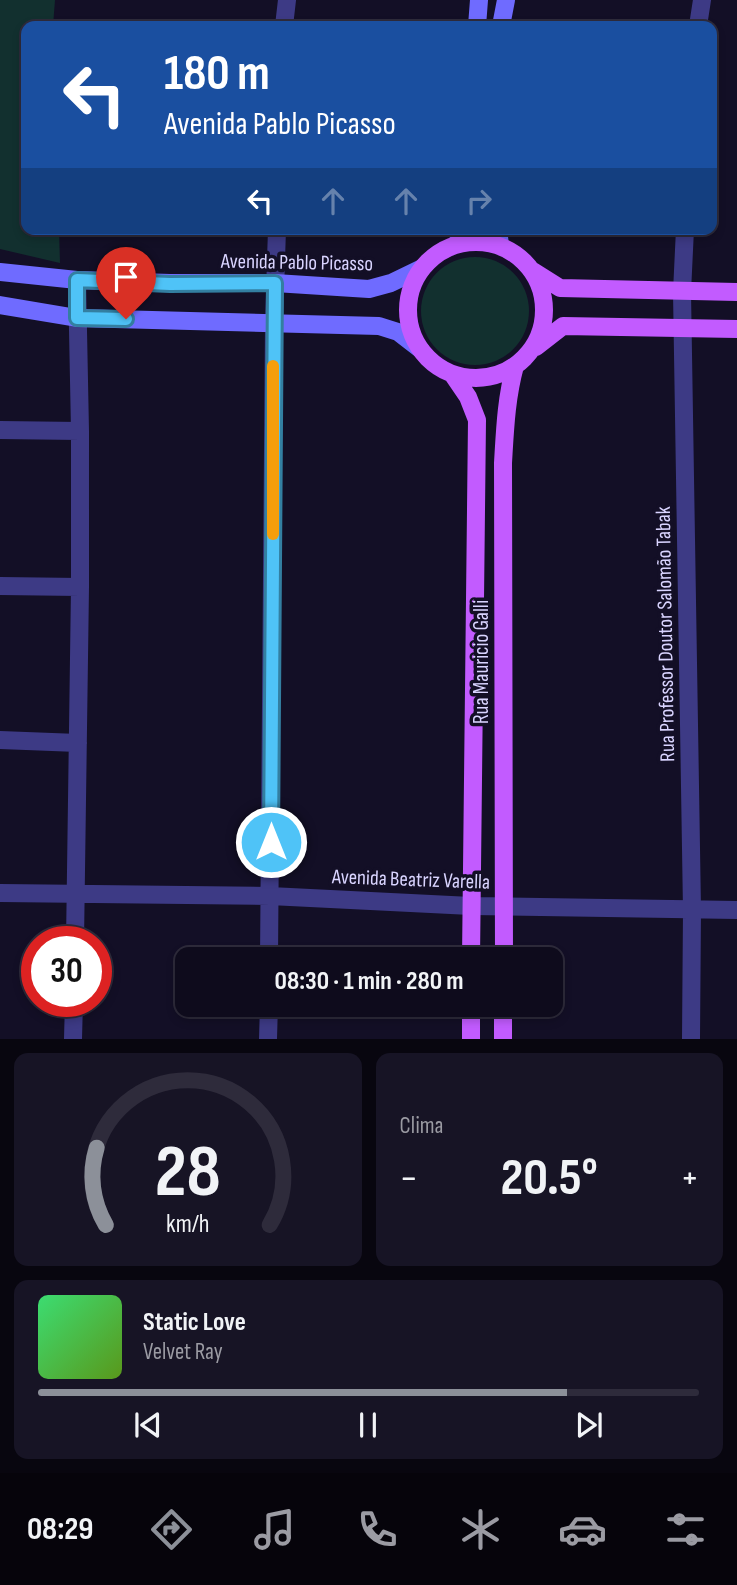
<!DOCTYPE html>
<html lang="pt">
<meta charset="utf-8">
<style>
body{margin:0;font-family:"Sofia Sans Condensed",sans-serif;background:#171425;color:#f1f3f6;height:100vh;display:flex;flex-direction:column;font-size:26px;white-space:nowrap}
*{box-sizing:border-box;margin:0}
p{font-size:23px;color:#9b9ba3}
.icon{flex:none;width:38px;height:38px;fill:none;stroke:currentColor;stroke-width:2;stroke-linecap:round;stroke-linejoin:round}
.map{position:relative;height:1039px;overflow:hidden}
.drawer{display:flex;flex-direction:column;gap:14px;padding:14px;background:#08060f;flex:1}
.drawer>*{flex:none}
.hud{position:absolute;left:21px;top:21px;width:696px;height:214px;border-radius:14px;box-shadow:0 4px 10px #0003,0 0 0 2px #2e2b3b;background:#1a4fa0;color:#fff;overflow:hidden}
.speed{position:absolute;left:21px;top:926px;display:flex;gap:14px;font-size:35px;font-weight:700;text-align:center}
.speed>*{display:grid;place-content:center;width:91px;height:91px;border-radius:50%;background:#0e0b1c;box-shadow:0 4px 10px #0003,0 0 0 2px #2e2b3b;line-height:1}
.speed .limit{border:10px solid #d22;background:#fff;color:#111}
.pin{position:absolute;display:grid;place-items:center;width:60px;height:60px;color:#fff;margin:-72px -30px;border-radius:50% 50% 50% 0;rotate:-45deg;box-shadow:0 0 7px #0007}
.pin .icon{rotate:45deg}
.me{position:absolute;width:77px;margin:-38px;rotate:0deg;stroke-linejoin:round;filter:drop-shadow(0 0 5px #0008)}
.turn{display:flex;align-items:center;gap:24px;height:147px;padding:0 28px;font-size:32px}
.turn .icon{width:91px;height:91px;stroke-width:2.5}
.turn b{display:block;font-size:49px;line-height:60px}
.lanes{display:flex;align-items:center;height:66px;padding:0 28px;background:#0003;justify-content:center;gap:35px;direction:ltr}
.lanes .off{opacity:.35}
.big{font-size:52px;font-weight:700;line-height:1.1}
.drawer .card{flex:1;display:flex;flex-direction:column;justify-content:center;gap:10px;min-width:0;padding:0 24px;border-radius:14px;background:#171425}
.drawer .dial{align-items:center;gap:0}
.dial svg{height:182px;overflow:visible;fill:none;stroke:#2e2b3b;stroke-width:7;stroke-linecap:round;text-anchor:middle}
.dial text{fill:#f1f3f6;stroke:none}
.song{display:flex;align-items:center;gap:21px}
.cover{width:84px;height:84px;border-radius:10px;background:linear-gradient(135deg,hsl(140 70% 55%),hsl(90 70% 35%))}
.played{height:7px;border-radius:4px;background:linear-gradient(90deg,#8c9099 80%,#2e2b3b 80%)}
.keys{display:flex;justify-content:space-around;direction:ltr}
.heat{display:flex;justify-content:space-between;align-items:center;font-size:38px;direction:ltr}
.drawer .tiles{flex:1;display:grid;gap:14px;grid-template-columns:1fr 1fr}
.card:last-child{grid-column:span 2}
.trip{position:absolute;left:175px;top:947px;width:388px;height:70px;border-radius:14px;background:#0e0b1c;box-shadow:0 4px 10px #0003,0 0 0 2px #2e2b3b;font-weight:700;line-height:70px;text-align:center}
.tab-bar{display:flex;height:112px;justify-content:space-around;align-items:center;background:#06040b;color:#9b9ba3}
.tab-bar .icon{width:49px;height:49px}
.tab-bar .selected{color:#8c9099}
.tab-bar b{font-size:32px;color:#f1f3f6}
.map>svg:first-child{display:block}
.green{fill:#12302f}
.lines{fill:none;stroke-linecap:round;stroke-linejoin:round}
.street{stroke:#3d3a85;stroke-width:18}
.secondary{stroke:#6f6bff;stroke-width:18}
.primary{stroke:#c25bff;stroke-width:18}
.route-casing{stroke:#337fa1;stroke-width:18}
.route{stroke:#4fc3f7;stroke-width:12}
.slow{stroke:#f59e0b;stroke-width:12}
.labels{text-anchor:middle;stroke-width:7;stroke-linejoin:round;paint-order:stroke}
.street-label{font-size:21px;fill:#d9d4ff;stroke:#130f26}
</style>
<div class="map">
<svg width="737" height="1039" viewBox="0 0 737 1039">
<rect width="100%" height="100%" fill="#130f26"/>
<path class="green" d="M0,0H55L53,26H26V229H59L60,263L0,249Z
M421 311a54 54 0 1 1 108 0a54 54 0 1 1-108 0Z"/>
<g class="lines">
<path class="street" d="M284,26L287,0
M698,26L702,0
M685,229L682,292L692,910L691,1039
M0,430L80,431
M0,586L80,587
M0,740L78,743
M0,893L270,896L471,906L737,910
M75,942L80,587V431L77,280
M269,959L274,323L277,229
M73,1039L74,1001
M268,1039L269,1004"/>
<path class="secondary" d="M477,26L479,0
M501,26L506,0
M498,229L500,245
M457,244L462,229
M0,272L77,280L170,283H275L369,289L391,283L422,268
M0,305L77,318L379,326L398,332L420,349"/>
<path class="primary" d="M408 310a68 68 0 1 1 136 0a68 68 0 1 1-136 0Z
M533,271L560,288L737,292
M536,347L563,326L737,329
M453,375L468,397L477,420L471,959
M504,959L503,463C505,430 506,399 515,366
M471,1004V1039
M503,1039V1004"/>
</g>
<g class="lines">
<g class="route-casing">
<path id="route" d="M126,319L77,318V280L170,284L275,283L271,842"/>
</g>
<use href="#route" class="route"/>
<path class="slow" d="M273,534V366"/>
</g>
<g class="labels">
<g class="street-label">
<text transform="translate(297 262) rotate(1)" y="7">Avenida Pablo Picasso</text>
<text transform="translate(665 634) rotate(-91)" y="7">Rua Professor Doutor Salomão Tabak</text>
<text transform="translate(481 662) rotate(-90)" y="7">Rua Mauricio Galli</text>
<text transform="translate(411 879) rotate(2)" y="7">Avenida Beatriz Varella</text>
</g>
</g>
</svg>
<div class="speed"><div class="limit">30</div></div>
<div class="pin" style="left:126px;top:319px;background:#d93025"><svg class="icon" aria-label="arrive" viewBox="0 0 24 24"><path d="M6 21V4h12l-3 4 3 4H6"/></svg></div>
<svg class="me" style="left:271px;top:842px" viewBox="-20 -20 40 40"><circle r="17" fill="#4fc3f7" stroke="#fff" stroke-width="3"/><path d="M0-11L8 9 0 5-8 9z" fill="#fff"/></svg>
<div class="trip">08:30 · 1 min · 280 m</div>
<div class="hud">
<div class="turn"><svg class="icon" aria-label="left" viewBox="0 0 24 24"><path d="M17 20v-9H6M10 6l-5 5 5 5"/></svg><div><b>180 m</b>Avenida Pablo Picasso</div></div>
<div class="lanes"><svg class="icon" aria-label="left" viewBox="0 0 24 24"><path d="M17 20v-9H6M10 6l-5 5 5 5"/></svg><svg class="icon off" aria-label="ahead" viewBox="0 0 24 24"><path d="M12 20V5M6 11l6-6 6 6"/></svg><svg class="icon off" aria-label="ahead" viewBox="0 0 24 24"><path d="M12 20V5M6 11l6-6 6 6"/></svg><svg class="icon off" aria-label="right" viewBox="0 0 24 24"><path d="M7 20v-9h11M14 6l5 5-5 5"/></svg></div>
</div>
</div>
<section class="drawer">
<div class="tiles">
<div class="card dial"><svg viewBox="0 0 100 80">
<path d="M14 69A42 42 0 1 1 86 69"/>
<path d="M14 69A42 42 0 0 1 10 35" stroke="#8c9099"/>
<text x="50" y="56" font-size="32" font-weight="700">28</text>
<text x="50" y="72" font-size="11">km/h</text>
</svg></div>
<div class="card"><p>Clima</p>
<div class="heat"><a>−</a><b class="big">20.5°</b><a>+</a></div>
</div>
<div class="card">
<div class="song"><i class="cover"></i><div><b>Static Love</b><p>Velvet Ray</p></div></div>
<div class="played"></div>
<div class="keys"><svg class="icon" aria-label="previous" viewBox="0 0 24 24"><path d="M18 5L8 12l10 7zM5 5v14"/></svg><svg class="icon" aria-label="pause" viewBox="0 0 24 24"><path d="M8 5v14M16 5v14"/></svg><svg class="icon" aria-label="next" viewBox="0 0 24 24"><path d="M6 5l10 7-10 7zM19 5v14"/></svg></div>
</div>
</div>
</section>
<nav class="tab-bar">
<b>08:29</b>
<svg class="icon selected" aria-label="directions" viewBox="0 0 24 24"><path d="M12 3l9 9-9 9-9-9zM9 14v-3h6M13 9l2 2-2 2"/></svg>
<svg class="icon" aria-label="music" viewBox="0 0 24 24"><path d="M9 18V5l10-2v13"/><circle cx="6" cy="18" r="3"/><circle cx="16" cy="16" r="3"/></svg>
<svg class="icon" aria-label="phone" viewBox="0 0 24 24"><path d="M5 4h4l2 5-3 2q2 4 5 5l2-3 5 2v4C11 20 4 13 5 4z"/></svg>
<svg class="icon" aria-label="climate" viewBox="0 0 24 24"><path d="M12 3v18M4 7l16 10M4 17L20 7"/></svg>
<svg class="icon" aria-label="car" viewBox="0 0 24 24"><path d="M5 17H2v-5l4-1 3-4h7l3 4 3 1v5h-3M9 17h6M6 11h13"/><circle cx="7" cy="17" r="2"/><circle cx="17" cy="17" r="2"/></svg>
<svg class="icon" aria-label="filters" viewBox="0 0 24 24"><path d="M4 7h16M4 17h16"/><circle cx="9" cy="7" r="2"/><circle cx="15" cy="17" r="2"/></svg>
</nav>
